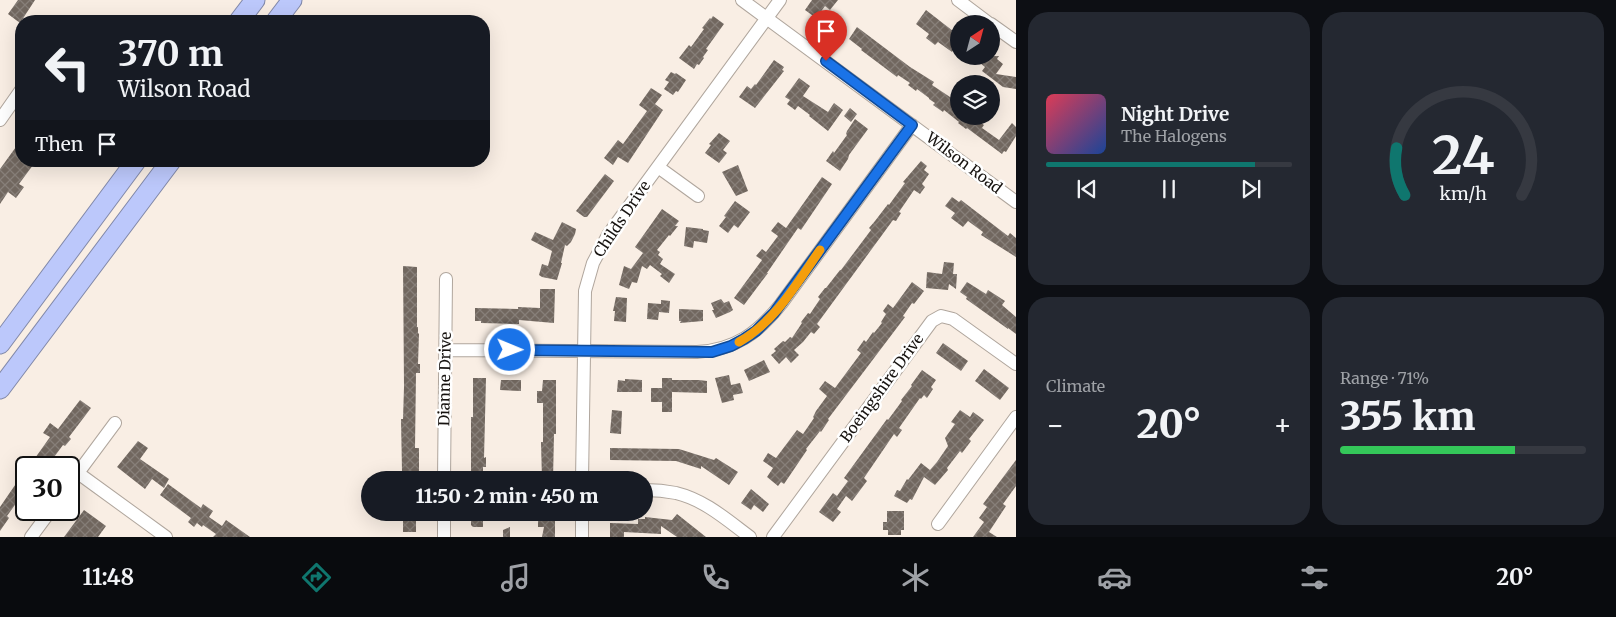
<!DOCTYPE html>
<meta charset="utf-8">
<style>
body{margin:0;font-family:Merriweather,serif;background:#242831;color:#f1f3f6;height:100vh;display:flex;flex-direction:column;font-size:19px;white-space:nowrap}
*{box-sizing:border-box;margin:0}
p{font-size:16px;color:#9ea1a6}
.icon{flex:none;width:28px;height:28px;fill:none;stroke:currentColor;stroke-width:2;stroke-linecap:round;stroke-linejoin:round}
.map{position:relative;flex:1;overflow:hidden}
.details{display:flex;flex-direction:column;gap:12px;padding:12px;background:#0d0f14;width:600px}
.details>*{flex:none}
.top-card{position:absolute;left:15px;top:15px;width:475px;height:152px;border-radius:20px;box-shadow:0 5px 20px #0002;background:#171b24;color:#f1f3f6;overflow:hidden}
.needle{width:32px;rotate:36deg}
.controls{position:absolute;left:950px;top:15px;display:grid;gap:10px}
.controls a{display:grid;place-items:center;width:50px;height:50px;border-radius:50%;background:#171b24;box-shadow:0 5px 20px #0002;font-size:25px}
.speed{position:absolute;left:15px;top:456px;display:flex;gap:10px;font-size:25px;font-weight:700;text-align:center}
.speed>*{display:grid;place-content:center;width:65px;height:65px;border-radius:50%;background:#171b24;box-shadow:0 5px 20px #0002;line-height:1}
.speed .limit{border:2px solid #111;border-radius:8px;background:#fff;color:#111}
.pin{position:absolute;display:grid;place-items:center;width:42px;height:42px;color:#fff;margin:-51px -21px;border-radius:50% 50% 50% 0;rotate:-45deg;box-shadow:0 0 5px #0007}
.pin .icon{rotate:45deg}
.me{position:absolute;width:55px;margin:-28px;rotate:91deg;stroke-linejoin:round;filter:drop-shadow(0 0 4px #0008)}
.turn{display:flex;align-items:center;gap:18px;height:105px;padding:0 20px;font-size:22px}
.turn .icon{width:65px;height:65px;stroke-width:2.5}
.turn b{display:block;font-size:35px;line-height:42px}
.then{display:flex;align-items:center;height:48px;padding:0 20px;background:#0003;gap:10px;font-size:19px}
.big{font-size:38px;font-weight:800;line-height:1.1}
.details .card{flex:1;display:flex;flex-direction:column;justify-content:center;gap:8px;min-width:0;padding:0 18px;border-radius:20px;background:#242831}
.details .dial{align-items:center;gap:0}
.dial svg{height:130px;overflow:visible;fill:none;stroke:#363941;stroke-width:7;stroke-linecap:round;text-anchor:middle}
.dial text{fill:#f1f3f6;stroke:none}
.song{display:flex;align-items:center;gap:15px}
.cover{width:60px;height:60px;border-radius:8px;background:linear-gradient(135deg,hsl(350 70% 55%),hsl(220 70% 35%))}
.played{height:5px;border-radius:2px;background:linear-gradient(90deg,#0f766e 85%,#363941 85%)}
.keys{display:flex;justify-content:space-around;direction:ltr}
.heat{display:flex;justify-content:space-between;align-items:center;font-size:28px;direction:ltr}
.charge{height:8px;border-radius:4px;background:linear-gradient(90deg,#34c759 71%,#363941 0)}
.details .tiles{flex:1;display:grid;gap:12px;grid-template-columns:repeat(2,1fr)}
.trip{position:absolute;left:361px;top:471px;width:292px;height:50px;border-radius:25px;background:#171b24;box-shadow:0 5px 20px #0002;font-weight:800;line-height:50px;text-align:center}
.menu{display:flex;height:80px;justify-content:space-around;align-items:center;background:#090b0e;color:#9ea1a6}
.menu .icon{width:35px;height:35px}
.menu .current{color:#0f766e}
.menu b{font-size:22px;color:#f1f3f6}
main{display:flex;flex:1;min-height:0}
.map>svg:first-child{display:block}
.building{fill:url(#building-cross-hatch)}
.lines{fill:none;stroke-linecap:round;stroke-linejoin:round}
.minor-casing{stroke:#b0a69d;stroke-width:14}
.highway-casing{stroke:#8289a9;stroke-width:21}
.minor{stroke:#fff;stroke-width:12}
.highway{stroke:#bcc8fb;stroke-width:19}
.route-casing{stroke:#114b97;stroke-width:12}
.route{stroke:#1a73e8;stroke-width:9}
.slow{stroke:#f59e0b;stroke-width:9}
.labels{text-anchor:middle;stroke-width:5;stroke-linejoin:round;paint-order:stroke}
.street-label{font-size:15px;fill:#171310;stroke:#fff}
</style>
<main>
<div class="map">
<svg width="1016" height="537" viewBox="0 0 1016 537">
<defs>
<pattern id="building-cross-hatch" width="8" height="8" patternUnits="userSpaceOnUse" patternTransform="scale(1.25)"><rect width="8" height="8" fill="#71675f"/><path d="M0 0l8 8M0 8l8-8" fill="none" stroke="#877f79"/></pattern>
</defs>
<rect width="100%" height="100%" fill="#f9eee4"/>
<path class="building" d="M18,0H35L20,23L8,14Z
M812,0H838L830,10L825,6L816,18L805,10Z
M926,10L953,31L959,23V50L955,47L952,52L938,42L935,45L926,38L929,34L916,24Z
M713,16L724,24L706,49L708,50L703,57L704,58L699,65L697,64L694,69L679,58L689,45L691,47L704,29L702,28L710,18L711,19Z
M857,27L910,67L934,82L932,85L959,103V116H972L984,125L982,128L999,140L1012,123L1016,127V136L1006,152L1004,151L1002,154L967,128L966,129L958,123L959,122L944,110L943,112L933,105L935,103L929,99V98L917,89L916,91L908,85L910,83L898,75L897,77L861,50L862,49L849,39Z
M971,56H999L997,59L1003,64L996,74L1016,77V89L1003,87L982,71L985,67Z
M774,60L784,67L782,70L784,71L755,108L739,97L747,86L751,89L755,84L756,85Z
M671,72L675,74L676,73L686,80L678,92L676,91L673,95L664,89L669,82L665,80Z
M799,78L810,86L803,96L828,112L834,103L843,110L828,131L809,116L810,115L798,106L795,110L787,104L790,100L785,97Z
M651,88L662,95L655,104L663,110L628,163L618,157L613,165L604,158L618,140L623,144L647,111L639,105Z
M850,108L857,114L851,122L844,116Z
M855,119L868,129L849,155L848,159L840,171L826,161L833,151L834,153L847,135L846,134L847,131Z
M719,133L730,141L723,150L727,153L719,163L705,153L711,145L709,144Z
M21,140V161H36L19,184L24,187L16,198L8,192L0,204V169Z
M921,161L927,166L924,170L929,174L922,184L925,187L920,194L914,190L899,212L901,213L896,221L893,220L817,324L820,327L814,334L811,332L803,342L794,350L799,355L791,363L786,357L779,364L771,355L776,351L774,349L783,341L785,342L790,337L792,338L802,323L801,322L808,313L810,314L820,299L818,297L825,288H826L840,270H841L871,230L869,228L875,221L888,204L889,205L905,183L903,182Z
M738,165L748,191L736,196L722,172Z
M605,174L614,181L587,217H584L576,211Z
M822,177L832,184L801,230L798,228L767,273H768L744,305L734,298L762,260L756,256L762,249L766,252L778,236L771,231L778,222L786,228Z
M952,197L959,202L961,200L1008,236L1010,233L1016,238V257L981,235L983,232L968,221L963,227L951,218L955,213L945,206Z
M735,201L750,212L738,228L734,225L728,233L719,226L726,217L724,216Z
M662,209L679,221L675,226H678L670,236L669,235L657,250L660,252L658,255L663,259L660,264L675,274L669,283L660,276L662,274L650,265L647,269L642,266L637,283L632,282L629,289L619,285L624,266L631,269L643,253L635,247Z
M562,222L576,229L575,234L571,242L567,246L565,245L561,263H562L557,280L542,277L539,275L542,264L548,266L552,251L531,240L535,232L553,240Z
M686,227L703,229V230L709,231L707,243L694,241L693,248L684,246Z
M944,262L954,263L953,274H957L956,289L949,284L948,290L926,288L927,272L942,274Z
M403,266L417,267V327H418V333L419,334L418,364H420V373H416L415,448H419V472H416L415,480H403L404,472H402L401,419H403L404,387Z
M912,282L924,291L914,304L912,303L903,316L905,317L899,325L828,419L829,420L821,432L820,431L817,435L806,449L807,450L784,484L781,482L778,486L767,477L773,468L763,461L768,453L776,458L797,430L803,434L814,418L813,417L816,411L827,396L819,389L825,381L835,388L861,353L857,350L864,340L866,342L873,332L874,333L882,323L881,322L886,314L883,311L888,304L893,308Z
M967,282L986,294L988,290L1005,301L1002,305L1016,317V334L1008,328V329L966,299L967,297L960,292Z
M540,289H555L554,323L519,320V324L481,323V321H475V308L518,309V307L540,308Z
M616,297L627,298L626,322L614,321L615,311H613Z
M721,299L724,303L729,301L733,310L730,312L716,318L712,310H714L711,303Z
M661,300L670,301L669,313L659,312L658,320L647,319L648,303L661,304Z
M679,309L703,310V321L680,323L681,321H679Z
M943,343L968,361L961,371L936,353Z
M764,360L770,372L749,381L744,370Z
M984,369L1009,388L1000,400L975,381Z
M922,370L936,380L931,387L933,389L927,398L924,395L921,399L920,398L899,428L902,430L897,437L894,434L864,478L867,481L852,501L846,496L837,509L841,512L833,522L819,512L833,493L837,496L848,481L844,478L887,419L888,420L902,401L901,400L912,386L911,385Z
M729,375L731,385L740,383L743,393L733,395L734,400L722,403L715,378Z
M473,378H486L484,458L486,457V467H483V480H471V417H473Z
M662,378H672V380H699L707,381V393L672,392V412H662V402H651V388H662Z
M625,379L642,380V392H617L618,380L625,381Z
M501,380H521V391L500,390Z
M543,380H556V434H554L553,480H542L541,442H543V403H537V391H542Z
M80,400L91,408L69,437L71,439L65,446L63,445L46,468H28L50,437L43,433L50,423L58,429Z
M612,410L622,411L621,434L610,433Z
M960,410L970,417L973,412L984,420L969,439L971,441L962,453L960,451L947,468L948,470L935,485L924,477L912,500L910,499L907,503L894,496L897,490L900,491L907,479L908,480L921,463L930,470L937,462L948,446L945,438L955,424L951,422Z
M138,441L148,448L140,459L169,479L164,488L152,479L145,489L117,467Z
M610,448L679,449L714,460L716,458L738,472L729,485L701,466V469L676,461L610,460Z
M1016,460V486L1003,504L1006,506L989,532L997,537H973L984,522L979,518L987,507L983,504Z
M26,469V495L20,504L17,502L7,516L9,518L0,531V507Z
M168,484L201,508L203,504L213,511L209,517L222,526L226,520L250,537H213L216,534L203,525L202,527L197,523L194,527L188,522L191,518L160,495Z
M751,489L769,504L763,512L754,505L751,510L741,503Z
M84,510L106,526L98,537H64Z
M887,511H904V530H901V535H888V530H883V522H887Z
M403,512H416V532H403Z
M471,512H483V527H473L471,525Z
M538,512H553V515H555V537H542L544,527H538Z
M677,514L706,537H677L661,526V534L624,532V537H610V523L638,524V519H645V517L672,520Z
M510,527V537H503V530Z"/>
<g class="lines">
<g class="minor-casing">
<path id="minor" d="M742,0L1016,202
M958,0L990,24
M991,24L1016,42
M0,120L21,90
M658,167L698,196
M446,350L697,352C735,350 758,333 781,304L912,125
M78,473L166,537
M444,480L446,279
M582,480L585,291L593,263L608,235L780,0
M69,485L115,423
M645,490C655,490 666,491 676,493C705,500 727,520 750,537
M938,524L1016,417
M31,537L51,510
M444,537V512
M582,537V512
M773,537L932,321L941,316L953,319L1016,364"/>
</g>
<g class="highway-casing">
<path id="highway" d="M239,21L255,0
M276,21L292,0
M0,344L136,161
M0,389L171,161"/>
</g>
<use href="#minor" class="minor"/>
<use href="#highway" class="highway"/>
</g>
<g class="lines">
<g class="route-casing">
<path id="route" d="M510,350L712,352L731,346L744,339L756,331L774,313L912,125L826,61"/>
</g>
<use href="#route" class="route"/>
<path class="slow" d="M739,342C775,322 797,283 820,250"/>
</g>
<g class="labels">
<g class="street-label">
<text transform="translate(964 163) rotate(37)" y="5">Wilson Road</text>
<text transform="translate(622 219) rotate(-56)" y="5">Childs Drive</text>
<text transform="translate(445 379) rotate(-89)" y="5">Dianne Drive</text>
<text transform="translate(882 388) rotate(-54)" y="5">Boeingshire Drive</text>
</g>
</g>
</svg>
<div class="controls">
<a><svg class="needle" viewBox="-14 -14 28 28"><path d="M0-13l5 13h-10z" fill="#e53935"/><path d="M0 13l5-13h-10z" fill="#9ea1a6"/></svg></a>
<a><svg class="icon" aria-label="layers" viewBox="0 0 24 24"><path d="M12 4l9 5-9 5-9-5zM3 14l9 5 9-5"/></svg></a>
</div>
<div class="speed"><div class="limit">30</div></div>
<div class="pin" style="left:826px;top:61px;background:#d93025"><svg class="icon" aria-label="arrive" viewBox="0 0 24 24"><path d="M6 21V4h12l-3 4 3 4H6"/></svg></div>
<svg class="me" style="left:510px;top:350px" viewBox="-20 -20 40 40"><circle r="17" fill="#1a73e8" stroke="#fff" stroke-width="3"/><path d="M0-11L8 9 0 5-8 9z" fill="#fff"/></svg>
<div class="trip">11:50 · 2 min · 450 m</div>
<div class="top-card">
<div class="turn"><svg class="icon" aria-label="left" viewBox="0 0 24 24"><path d="M17 20v-9H6M10 6l-5 5 5 5"/></svg><div><b>370 m</b>Wilson Road</div></div>
<div class="then">Then<svg class="icon" aria-label="arrive" viewBox="0 0 24 24"><path d="M6 21V4h12l-3 4 3 4H6"/></svg></div>
</div>
</div>
<section class="details">
<div class="tiles">
<div class="card">
<div class="song"><i class="cover"></i><div><b>Night Drive</b><p>The Halogens</p></div></div>
<div class="played"></div>
<div class="keys"><svg class="icon" aria-label="previous" viewBox="0 0 24 24"><path d="M18 5L8 12l10 7zM5 5v14"/></svg><svg class="icon" aria-label="pause" viewBox="0 0 24 24"><path d="M8 5v14M16 5v14"/></svg><svg class="icon" aria-label="next" viewBox="0 0 24 24"><path d="M6 5l10 7-10 7zM19 5v14"/></svg></div>
</div>
<div class="card dial"><svg viewBox="0 0 100 80">
<path d="M14 69A42 42 0 1 1 86 69"/>
<path d="M14 69A42 42 0 0 1 9 40" stroke="#0f766e"/>
<text x="50" y="56" font-size="32" font-weight="700">24</text>
<text x="50" y="72" font-size="11">km/h</text>
</svg></div>
<div class="card"><p>Climate</p>
<div class="heat"><a>−</a><b class="big">20°</b><a>+</a></div>
</div>
<div class="card"><p>Range · 71%</p><b class="big">355 km</b><div class="charge"></div></div>
</div>
</section>
</main>
<nav class="menu">
<b>11:48</b>
<svg class="icon current" aria-label="directions" viewBox="0 0 24 24"><path d="M12 3l9 9-9 9-9-9zM9 14v-3h6M13 9l2 2-2 2"/></svg>
<svg class="icon" aria-label="music" viewBox="0 0 24 24"><path d="M9 18V5l10-2v13"/><circle cx="6" cy="18" r="3"/><circle cx="16" cy="16" r="3"/></svg>
<svg class="icon" aria-label="phone" viewBox="0 0 24 24"><path d="M5 4h4l2 5-3 2q2 4 5 5l2-3 5 2v4C11 20 4 13 5 4z"/></svg>
<svg class="icon" aria-label="climate" viewBox="0 0 24 24"><path d="M12 3v18M4 7l16 10M4 17L20 7"/></svg>
<svg class="icon" aria-label="car" viewBox="0 0 24 24"><path d="M5 17H2v-5l4-1 3-4h7l3 4 3 1v5h-3M9 17h6M6 11h13"/><circle cx="7" cy="17" r="2"/><circle cx="17" cy="17" r="2"/></svg>
<svg class="icon" aria-label="filters" viewBox="0 0 24 24"><path d="M4 7h16M4 17h16"/><circle cx="9" cy="7" r="2"/><circle cx="15" cy="17" r="2"/></svg>
<b>20°</b>
</nav>
